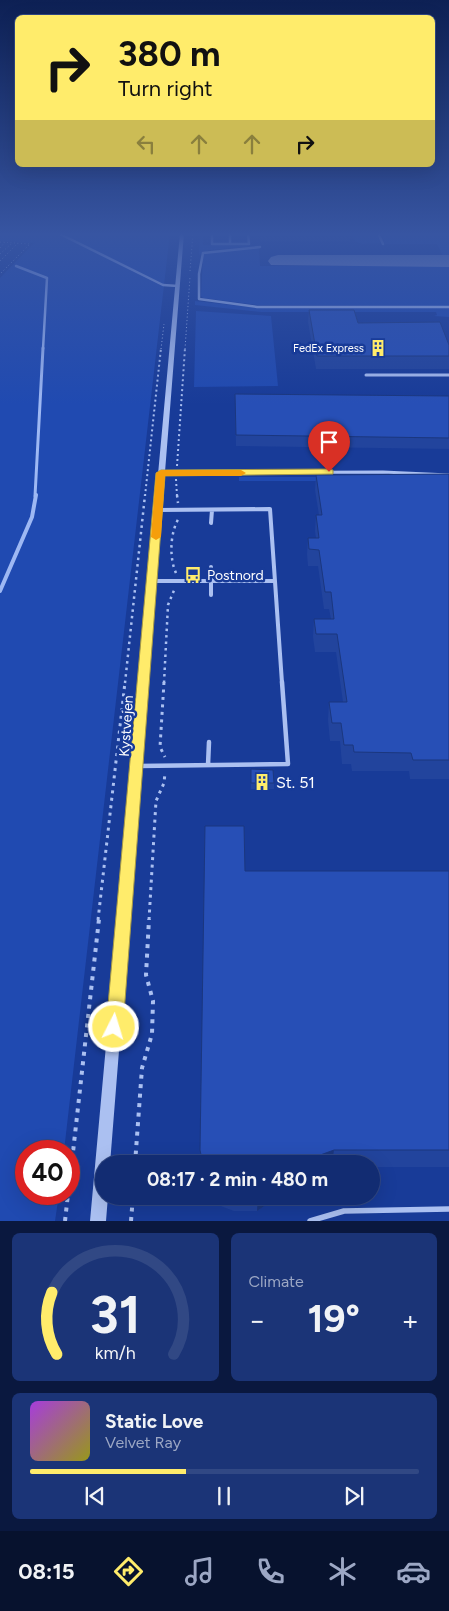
<!DOCTYPE html>
<meta charset="utf-8">
<style>
body{margin:0;font-family:Figtree,sans-serif;background:#1b3477;color:#f1f3f6;height:100vh;display:flex;flex-direction:column;font-size:19px;white-space:nowrap}
*{box-sizing:border-box;margin:0}
p{font-size:16px;color:#9ca7c4}
.icon{flex:none;width:28px;height:28px;fill:none;stroke:currentColor;stroke-width:2;stroke-linecap:round;stroke-linejoin:round}
.map{position:relative;height:1221px;overflow:hidden}
.drawer{display:flex;flex-direction:column;gap:12px;padding:12px;background:#0a183f;flex:1}
.drawer>*{flex:none}
.top-card{position:absolute;left:15px;top:15px;width:420px;height:152px;border-radius:8px;box-shadow:0 5px 20px #0002,0 0 0 1px #314884;background:#ffec6b;color:#111;overflow:hidden}
.speed{position:absolute;left:15px;top:1140px;display:flex;gap:10px;font-size:25px;font-weight:700;text-align:center}
.speed>*{display:grid;place-content:center;width:65px;height:65px;border-radius:50%;background:#122c72;box-shadow:0 5px 20px #0002,0 0 0 1px #314884;line-height:1}
.speed .limit{border:8px solid #d22;background:#fff;color:#111}
.pin{position:absolute;display:grid;place-items:center;width:42px;height:42px;color:#fff;margin:-51px -21px;border-radius:50% 50% 50% 0;rotate:-45deg;box-shadow:0 0 5px #0007}
.pin .icon{rotate:45deg}
.me{position:absolute;width:55px;margin:-28px;rotate:5deg;stroke-linejoin:round;filter:drop-shadow(0 0 4px #0008)}
.turn{display:flex;align-items:center;gap:18px;height:105px;padding:0 20px;font-size:22px}
.turn .icon{width:65px;height:65px;stroke-width:2.5}
.turn b{display:block;font-size:35px;line-height:42px}
.lanes{display:flex;align-items:center;height:48px;padding:0 20px;background:#0003;justify-content:center;gap:25px;direction:ltr}
.lanes .off{opacity:.35}
.big{font-size:38px;font-weight:700;line-height:1.1}
.drawer .tile{flex:1;display:flex;flex-direction:column;justify-content:center;gap:8px;min-width:0;padding:0 18px;border-radius:8px;background:#1b3477}
.drawer .dial{align-items:center;gap:0}
.dial svg{height:130px;overflow:visible;fill:none;stroke:#314884;stroke-width:7;stroke-linecap:round;text-anchor:middle}
.dial text{fill:#f1f3f6;stroke:none}
.song{display:flex;align-items:center;gap:15px}
.cover{width:60px;height:60px;border-radius:8px;background:linear-gradient(135deg,hsl(280 70% 55%),hsl(60 70% 35%))}
.played{height:5px;border-radius:2px;background:linear-gradient(90deg,#ffec6b 40%,#314884 40%)}
.keys{display:flex;justify-content:space-around;direction:ltr}
.heat{display:flex;justify-content:space-between;align-items:center;font-size:28px;direction:ltr}
.drawer .tiles{flex:1;display:grid;gap:12px;grid-template-columns:1fr 1fr}
.tile:last-child{grid-column:span 2}
.trip{position:absolute;left:95px;top:1155px;width:285px;height:50px;border-radius:25px;background:#122c72;box-shadow:0 5px 20px #0002,0 0 0 1px #314884;font-weight:700;line-height:50px;text-align:center}
.dock{display:flex;height:80px;justify-content:space-around;align-items:center;background:#07122e;color:#9ca7c4}
.dock .icon{width:35px;height:35px}
.dock .active{color:#ffec6b}
.dock b{font-size:22px;color:#f1f3f6}
.map>svg:first-child{display:block}
.green{fill:#204ab1}
.lines{fill:none;stroke-linecap:round;stroke-linejoin:round}
.stream-far2{stroke:#9eb8f3;stroke-width:2.5}
.stream-far1{stroke:#9eb8f3;stroke-width:3}
.stream{stroke:#9eb8f3;stroke-width:4}
.taxiway{fill:#8c9dcc;fill-rule:evenodd}
.path-far4{stroke:#abc0f1;stroke-width:1;stroke-dasharray:1 2.5;stroke-linecap:butt}
.path-far3{stroke:#abc0f1;stroke-width:2;stroke-dasharray:2 3;stroke-linecap:butt}
.path-far2{stroke:#abc0f1;stroke-width:2.5;stroke-dasharray:2.5 4;stroke-linecap:butt}
.path-far1{stroke:#abc0f1;stroke-width:3;stroke-dasharray:3 4.5;stroke-linecap:butt}
.path{stroke:#abc0f1;stroke-width:4;stroke-dasharray:4 5.5;stroke-linecap:butt}
.service-far4{stroke:#abc0f1;stroke-width:2.5}
.service-far3{stroke:#abc0f1;stroke-width:3}
.service-far2{stroke:#abc0f1;stroke-width:4}
.service-far1{stroke:#abc0f1;stroke-width:4.5}
.service{stroke:#abc0f1;stroke-width:5.5}
.tertiary{fill:#abc0f1;fill-rule:evenodd}
.wall{fill:#22449d}
.shaded-wall{fill:#1b377f}
.building{fill:#274fb6;stroke:#1b377f}
.route{fill:#ffec6b;stroke:#a69946}
.slow{fill:#f59e0b}
.labels{text-anchor:middle;stroke-width:5;stroke-linejoin:round;paint-order:stroke}
.far-poi-label{font-size:11px;fill:#fff;stroke:#183b98;text-anchor:end}
.poi-label{font-size:14px;fill:#fff;stroke:#183b98;text-anchor:start}
.street-label{font-size:14px;fill:#fff;stroke:#183b98}
.near-poi-label{font-size:16px;fill:#fff;stroke:#183b98;text-anchor:start}
</style>
<div class="map">
<svg width="449" height="1221" viewBox="0 0 449 1221">
<rect width="100%" height="100%" fill="#183b98"/>
<path class="green" d="M0,233H170L64,1151H26V1194H59L55,1221H0V278L34,243L0,241Z
M200,233H203V245L259,246L209,250L199,255Z
M352,233H377L381,243L362,244L355,241Z
M381,233H449V256H443L437,244H385Z
M248,248H259L260,266H449V306L257,305L203,298L201,296L203,255C216,247 234,253 248,248Z
M195,301L259,308H449V317L434,316L437,315L436,312H261L195,305Z
M196,311L271,316L278,386L194,387Z
M239,477H383L367,481H239Z"/>
<g class="lines">
<path class="stream-far2" d="M16,266L47,278L43,349"/>
<path class="stream-far1" d="M35,496L43,348"/>
<path class="stream" d="M0,591L32,517L36,495"/>
<path class="taxiway" d="M278,255H449V267L271,265L268,261L271,257Z"/>
<path class="path-far4" d="M0,242L30,244L0,274
M0,248L5,242
M0,254L12,243
M0,261L18,243
M190,271L193,233
M161,349L164,324
M185,349L190,277"/>
<path class="path-far3" d="M177,466L185,348
M176,479L177,496
M145,496L161,348"/>
<path class="path-far2" d="M177,495L178,503
M176,573C169,558 170,532 179,518
M125,683L145,495
M164,683L168,605L175,588"/>
<path class="path-far1" d="M164,682L160,747L165,757
M98,920L125,682
M149,920L156,801L164,783L165,773"/>
<path class="path" d="M135,1164L142,1068L152,1034L153,1001L146,975L149,919
M69,1188L99,919
M65,1221L68,1194
M131,1221L133,1196"/>
<path class="service-far4" d="M58,233L163,285L178,286
M212,233V244H249L248,233
M230,233V244
M378,233L383,244
M260,247L203,253L199,274V299L257,307H449"/>
<path class="service-far3" d="M366,375H449
M161,473L383,472L449,475"/>
<path class="service-far2" d="M158,510L270,509L282,683
M211,523L212,510
M211,567V595
M153,581H274"/>
<path class="service-far1" d="M208,765L209,742
M138,766L288,764L282,682"/>
<path class="service" d="M310,1221L344,1211L449,1209"/>
<path class="tertiary" d="M180,233H184L110,1164H104V1196H108L106,1221H90Z"/>
</g>
<path class="wall" d="M255,233H351L350,241H260Z
M309,310L449,345V369H316L308,322Z
M449,396V449L236,446L235,405Z
M449,474V779H410L409,771H352L351,764H342L340,741H330L328,720L329,702H343L336,652H315L313,637L314,619H331L329,609H324L318,566H308L307,554L308,538H316L315,531L316,515H319L315,490L316,475Z
M251,769L274,783V789H251Z
M245,871H449V1167H371V1164H200V1150Z
M211,1196H279L257,1211H234L218,1205Z"/>
<path class="shaded-wall" d="M334,1150L332,1164H304L312,1158Z
M258,1196H279L257,1211Z"/>
<path class="building" d="M260,233H351V234Z
M309,310H354L358,323L440,322L449,345V356H317Z
M235,394L449,396V438L236,435Z
M449,474V760H413L411,753L354,752L353,745H344L341,723H332L329,702H347L337,634H316L314,619H334L331,592H325L319,550L309,549L308,538H319L316,515H322L316,475Z
M251,769L273,770L274,783H251Z
M205,826H244L245,871H449V1150H334L312,1158L304,1164H203L200,1150Z"/>
<linearGradient id="sky" x2="0" y2="1"><stop stop-color="#0d2054"/><stop offset="0.58" stop-color="#3755a2"/><stop offset="1" stop-color="#3755a2" stop-opacity="0"/></linearGradient>
<rect width="449" height="404" fill="url(#sky)"/>
<path class="route" d="M329,469L333,470V474L165,476L123,1027L121,1033L114,1035L108,1033L106,1027L156,473L161,470Z"/>
<path class="slow" d="M161,470H241L246,473L241,476H165L161,537L156,540L151,537L156,473Z"/>
<defs>
<g id="building-bare" transform="scale(1.35)"><path d="M-4-6H4V6H1V3H-1V6H-4ZM-2.5-4.3h1.7v1.8h-1.7ZM.8-4.3h1.7v1.8H.8ZM-2.5-1h1.7V.8h-1.7ZM.8-1h1.7V.8H.8Z" fill="#ffec6b" stroke="#183b98" stroke-width="2.5" paint-order="stroke"/></g>
<g id="bus-bare" transform="scale(1.35)"><path d="M-5-6H5V4H4V6H2V4H-2V6H-4V4H-5ZM-3.5-4V0h7V-4ZM-3.5 1.2v1.5H-2V1.2ZM2 1.2v1.5H3.5V1.2Z" fill="#ffec6b" stroke="#183b98" stroke-width="2.5" paint-order="stroke"/></g>
</defs>
<g fill-rule="evenodd">
<use href="#building-bare" x="378" y="348"/>
<use href="#bus-bare" x="193" y="575"/>
<use href="#building-bare" x="262" y="782"/>
</g>
<g class="labels">
<g class="far-poi-label">
<text x="364" y="352">FedEx Express</text>
</g>
<g class="poi-label">
<text x="207" y="580">Postnord</text>
</g>
<g class="street-label">
<text transform="translate(126 726) rotate(-86)" y="5">Kystvejen</text>
</g>
<g class="near-poi-label">
<text x="276" y="788">St. 51</text>
</g>
</g>
</svg>
<div class="speed"><div class="limit">40</div></div>
<div class="pin" style="left:329px;top:472px;background:#d93025"><svg class="icon" aria-label="arrive" viewBox="0 0 24 24"><path d="M6 21V4h12l-3 4 3 4H6"/></svg></div>
<svg class="me" style="left:114px;top:1027px" viewBox="-20 -20 40 40"><circle r="17" fill="#ffec6b" stroke="#fff" stroke-width="3"/><path d="M0-11L8 9 0 5-8 9z" fill="#fff"/></svg>
<div class="trip">08:17 · 2 min · 480 m</div>
<div class="top-card">
<div class="turn"><svg class="icon" aria-label="right" viewBox="0 0 24 24"><path d="M7 20v-9h11M14 6l5 5-5 5"/></svg><div><b>380 m</b>Turn right</div></div>
<div class="lanes"><svg class="icon off" aria-label="left" viewBox="0 0 24 24"><path d="M17 20v-9H6M10 6l-5 5 5 5"/></svg><svg class="icon off" aria-label="ahead" viewBox="0 0 24 24"><path d="M12 20V5M6 11l6-6 6 6"/></svg><svg class="icon off" aria-label="ahead" viewBox="0 0 24 24"><path d="M12 20V5M6 11l6-6 6 6"/></svg><svg class="icon" aria-label="right" viewBox="0 0 24 24"><path d="M7 20v-9h11M14 6l5 5-5 5"/></svg></div>
</div>
</div>
<section class="drawer">
<div class="tiles">
<div class="tile dial"><svg viewBox="0 0 100 80">
<path d="M14 69A42 42 0 1 1 86 69"/>
<path d="M14 69A42 42 0 0 1 11 31" stroke="#ffec6b"/>
<text x="50" y="56" font-size="32" font-weight="700">31</text>
<text x="50" y="72" font-size="11">km/h</text>
</svg></div>
<div class="tile"><p>Climate</p>
<div class="heat"><a>−</a><b class="big">19°</b><a>+</a></div>
</div>
<div class="tile">
<div class="song"><i class="cover"></i><div><b>Static Love</b><p>Velvet Ray</p></div></div>
<div class="played"></div>
<div class="keys"><svg class="icon" aria-label="previous" viewBox="0 0 24 24"><path d="M18 5L8 12l10 7zM5 5v14"/></svg><svg class="icon" aria-label="pause" viewBox="0 0 24 24"><path d="M8 5v14M16 5v14"/></svg><svg class="icon" aria-label="next" viewBox="0 0 24 24"><path d="M6 5l10 7-10 7zM19 5v14"/></svg></div>
</div>
</div>
</section>
<nav class="dock">
<b>08:15</b>
<svg class="icon active" aria-label="directions" viewBox="0 0 24 24"><path d="M12 3l9 9-9 9-9-9zM9 14v-3h6M13 9l2 2-2 2"/></svg>
<svg class="icon" aria-label="music" viewBox="0 0 24 24"><path d="M9 18V5l10-2v13"/><circle cx="6" cy="18" r="3"/><circle cx="16" cy="16" r="3"/></svg>
<svg class="icon" aria-label="phone" viewBox="0 0 24 24"><path d="M5 4h4l2 5-3 2q2 4 5 5l2-3 5 2v4C11 20 4 13 5 4z"/></svg>
<svg class="icon" aria-label="climate" viewBox="0 0 24 24"><path d="M12 3v18M4 7l16 10M4 17L20 7"/></svg>
<svg class="icon" aria-label="car" viewBox="0 0 24 24"><path d="M5 17H2v-5l4-1 3-4h7l3 4 3 1v5h-3M9 17h6M6 11h13"/><circle cx="7" cy="17" r="2"/><circle cx="17" cy="17" r="2"/></svg>
</nav>
